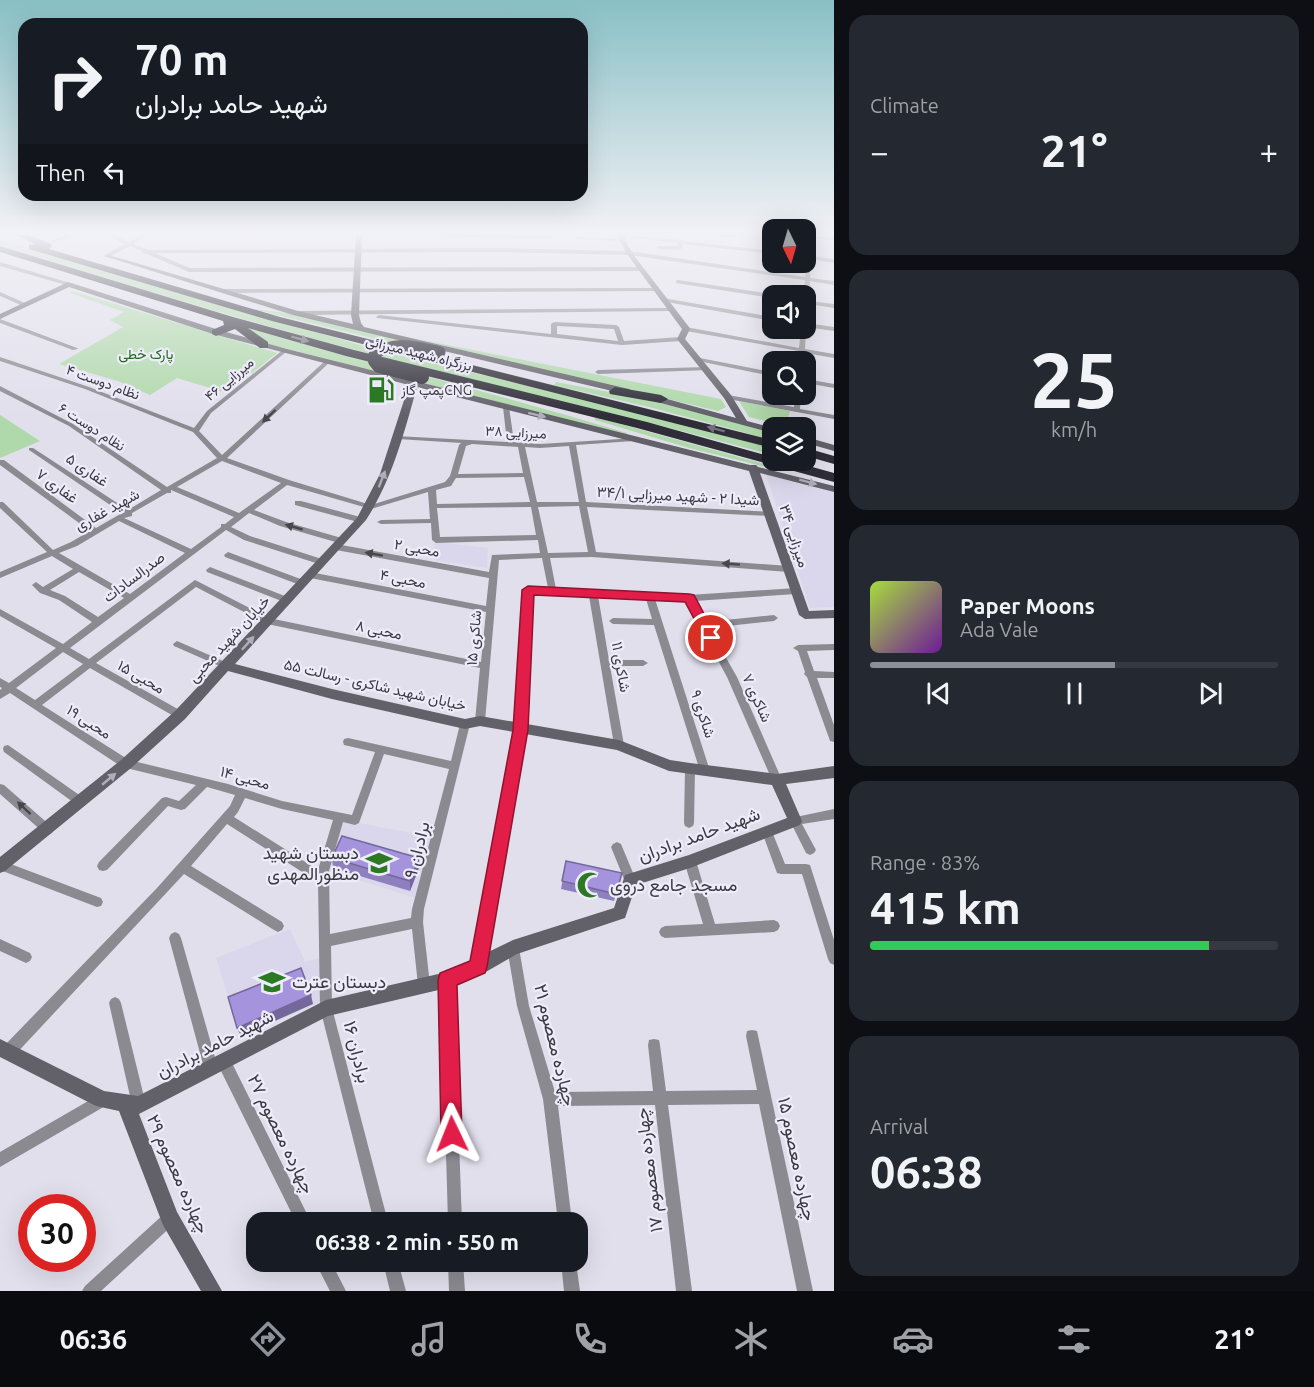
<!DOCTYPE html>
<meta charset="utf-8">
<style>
body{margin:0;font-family:Ubuntu,Vazirmatn,sans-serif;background:#242831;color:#f1f3f6;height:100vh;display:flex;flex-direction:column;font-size:22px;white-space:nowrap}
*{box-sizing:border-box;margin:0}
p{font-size:20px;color:#9ea1a6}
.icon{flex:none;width:33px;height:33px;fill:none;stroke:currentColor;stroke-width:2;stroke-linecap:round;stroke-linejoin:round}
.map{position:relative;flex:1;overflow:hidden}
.side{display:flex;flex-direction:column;gap:15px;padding:15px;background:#0d0f14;width:480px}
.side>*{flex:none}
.top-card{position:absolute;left:18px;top:18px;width:570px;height:183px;border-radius:18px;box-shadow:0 6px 24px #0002;background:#171b24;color:#f1f3f6;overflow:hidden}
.needle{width:39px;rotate:175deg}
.controls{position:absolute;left:762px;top:219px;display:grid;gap:12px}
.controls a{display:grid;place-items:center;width:54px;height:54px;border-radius:12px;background:#171b24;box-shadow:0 6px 24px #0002;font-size:30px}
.speed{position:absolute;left:18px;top:1194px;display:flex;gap:12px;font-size:30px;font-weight:700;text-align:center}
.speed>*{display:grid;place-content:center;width:78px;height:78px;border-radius:50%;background:#171b24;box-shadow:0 6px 24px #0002;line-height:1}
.speed .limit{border:9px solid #d22;background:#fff;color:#111}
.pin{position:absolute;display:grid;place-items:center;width:51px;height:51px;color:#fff;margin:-26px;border:3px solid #fff;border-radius:50%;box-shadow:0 2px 6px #0007}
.me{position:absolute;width:66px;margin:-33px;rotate:358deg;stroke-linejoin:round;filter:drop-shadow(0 0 4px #0008)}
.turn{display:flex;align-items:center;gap:21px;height:126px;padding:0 18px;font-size:27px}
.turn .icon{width:78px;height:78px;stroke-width:2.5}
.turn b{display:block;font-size:42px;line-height:51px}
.then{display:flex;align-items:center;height:57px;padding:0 18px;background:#0003;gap:12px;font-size:22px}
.big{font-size:45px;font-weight:700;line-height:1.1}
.side .widget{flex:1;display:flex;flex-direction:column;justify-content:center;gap:9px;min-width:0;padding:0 21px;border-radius:18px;background:#242831}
.side .dial{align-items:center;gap:0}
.dial b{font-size:78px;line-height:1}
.song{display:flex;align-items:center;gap:18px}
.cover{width:72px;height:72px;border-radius:9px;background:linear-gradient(135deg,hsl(80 70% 55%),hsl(280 70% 35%))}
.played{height:6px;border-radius:3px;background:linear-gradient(90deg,#8c9099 60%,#363941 60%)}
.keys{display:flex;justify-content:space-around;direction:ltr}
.heat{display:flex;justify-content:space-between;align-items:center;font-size:33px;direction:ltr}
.charge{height:9px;border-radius:4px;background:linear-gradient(90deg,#34c759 83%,#363941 0)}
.trip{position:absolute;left:246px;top:1212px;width:342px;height:60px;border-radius:18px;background:#171b24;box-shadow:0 6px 24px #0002;font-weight:700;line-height:60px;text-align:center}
.tabs{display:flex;height:96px;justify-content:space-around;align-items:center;background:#090b0e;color:#9ea1a6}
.tabs .icon{width:42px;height:42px}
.tabs .current{color:#8c9099}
.tabs b{font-size:27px;color:#f1f3f6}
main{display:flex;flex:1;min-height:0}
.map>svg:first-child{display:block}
.built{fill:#dad6eb}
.green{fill:#afd9aa}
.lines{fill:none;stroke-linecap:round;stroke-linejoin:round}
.street{fill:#8b8a90;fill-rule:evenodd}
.secondary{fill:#626169;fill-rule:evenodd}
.highway{fill:#2f2d37;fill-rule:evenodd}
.highway-bridge-far1{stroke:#2f2d37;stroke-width:11}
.highway-bridge{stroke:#2f2d37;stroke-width:14}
.wall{fill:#8e7fbe}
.shaded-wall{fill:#74689b}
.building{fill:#a594dd;stroke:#74689b;stroke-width:1.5}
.oneway{fill:#72707b}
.oneway2{fill:#afadb9}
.oneway3{fill:#47464c}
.route{fill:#e11d48;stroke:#92132f;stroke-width:1.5}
.labels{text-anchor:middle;stroke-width:4.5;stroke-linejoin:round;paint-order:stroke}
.far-street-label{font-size:14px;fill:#3b3a40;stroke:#eeecfa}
.far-park-label{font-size:14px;fill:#1e6a17;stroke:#eeecfa}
.far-poi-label{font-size:14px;fill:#3b3a40;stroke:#eeecfa;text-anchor:start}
.street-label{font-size:15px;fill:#3b3a40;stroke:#eeecfa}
.near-street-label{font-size:18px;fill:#3b3a40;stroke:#eeecfa}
.near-poi-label{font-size:18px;fill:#3b3a40;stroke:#eeecfa;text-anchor:start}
</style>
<main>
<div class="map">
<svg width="834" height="1291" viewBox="0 0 834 1291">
<rect width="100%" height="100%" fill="#e1dfec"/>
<path class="built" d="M766,474L834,493V607L810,608Z
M435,542L488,548L487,568L434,560Z
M343,820L433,837L416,898L329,871Z
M290,929L305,962L320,958L321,1002L241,1036L216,958Z"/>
<path class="green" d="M0,240L377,350L664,418L772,448V455C639,418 505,389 371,354C246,322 123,283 0,245Z
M72,291L277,353L227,393L177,378L150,395L118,381L59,364L123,327L110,320L124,312L70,293Z
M253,309L294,314L416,343L388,344L384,341Z
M253,328C378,364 503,396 627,433V435L268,344L247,329Z
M412,338L721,399L726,407L718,411Z
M556,382L657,401L772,433V440L653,408L554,385Z
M739,401L790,411L786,426L749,417Z
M0,415L40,441L0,458Z
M595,417L768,465L766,467L689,448L595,420Z"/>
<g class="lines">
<path class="street" d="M68,235H75L53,242L51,241Z
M107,235H113L129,242L142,235H148L133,244L149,250L499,248L629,251L805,277L806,255L834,259V263L811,259L810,278L834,281V285L810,281L809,301L834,304V308L809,304L808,307L806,308V296H804L805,280L629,255L499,252L155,253L190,268L641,267L644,269L641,271L189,272L147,254L142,253V251L130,246L109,257H105V255L125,244Z
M403,235L553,236L555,237L553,238L405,236Z
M618,235L681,240L683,241L772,251V254L683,244L682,248L679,250L659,249L657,248V246H677L678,243L620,236Z
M722,235H750L748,236L724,237H722Z
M806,235L834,238V240L806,237Z
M578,237L621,239L623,240L621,241L576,239V237Z
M0,262L70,283L71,284L66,285L0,266Z
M678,280L772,294L774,296H772V298L676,283V281Z
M656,288L658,289V291L222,293L219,291L222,289Z
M0,292L27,304L28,305L23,306L0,296Z
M663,298L772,317V321L661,301V299Z
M670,308L672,309V311L298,315L295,313L298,311Z
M379,315L551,334V324L554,322L616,325L619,327L624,341L681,337L684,339L681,341L622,345L377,318L376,317ZM557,326L614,329L618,341L557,334Z
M0,319L77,348L78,349L73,350L0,323Z
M806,323L834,327V331L806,327L805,349L834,354V358L805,353L804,362H798L799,351L686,331L683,329L686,327L799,348L801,328H806Z
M284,349L286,350V352L211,413L199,431L222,455L325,361L330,362L227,458L289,480L371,505L445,482L450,476L459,445L461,443L398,439L395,437L396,436L507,442L503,407L506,405L509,407L514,442L540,444L636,438L637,439L634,441L576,445L586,502L771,512L775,514L771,516L587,507L596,552L789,566L793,569L789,572L592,557L550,558L556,589L689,595L796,588L800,591L796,594L695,601L706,622L774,615L778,618L774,621L709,628L737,677L782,780L781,783L777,784L773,783L772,780L727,677L686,601L655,599L710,771L709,774L705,775L701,774L700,771L654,625L613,624L609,621L613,618L652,619L646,599L598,596L609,660H643L648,663L643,666H610L624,745L623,748L619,749L615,748L614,745L589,596L532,593L525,730L484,966L482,970L478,972L474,970L472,966L515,730L524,590L528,587L548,588L542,558L499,560L485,721L483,724H477L475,721L480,668L267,624L196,587L96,663L183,712L185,715L183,718H177L90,668L42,705L129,760L228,784L282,801L352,815L375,752L344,745L343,742L344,739L348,738L451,761L460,724L462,721H468L470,724L424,909L423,922L430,985L428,989L424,991L420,989L418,985L412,929L331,946L332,1008L388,1222H374L320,1008L318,882L227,824L191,866L282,922L284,926L282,930L278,932L274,930L184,874L13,1057L8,1059L3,1057L1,1052L3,1047L157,888L230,806L235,795L207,787L185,809L181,810L168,806L107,870L103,871L99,870L97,866L99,862L162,798L166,797L179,801L196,785L122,767L10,693L0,699V690L2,688L0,687V678L9,683L56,648L0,616V609L63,644L92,622L59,600L40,593L32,585L36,582L43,587L73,569L52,556L0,578V572L47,552L0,508V502H3L53,550L71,542L90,531L0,465V460H4L96,528L122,513L29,450V448H33L128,510L161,490L69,426L0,391V386L73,424L167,487L217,458L193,432L85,389L0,361V357L89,387L194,428L207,411ZM472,444L518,447L523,473L458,474L466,446ZM569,446L579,502H537L525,447L540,448ZM222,461L281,483L239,513L177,487ZM524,477L530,502L437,504L436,490L451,486L456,478ZM287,485L371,509L428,492L430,519L381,520L377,522L381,524L431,523L432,540L436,543L538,540L540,553L492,555L489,572L336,544L332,547L336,550L489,578L486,606L310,572L306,575L310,578L486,612L481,662L269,618L195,580L89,659L70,648L226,530L244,540L319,564H325L326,562L325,560L250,536L231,527L249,513L280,526L339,543H345L346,541L345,539L286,522L254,510ZM171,491V490L234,517L225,524H221V527L191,549L124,518L132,516V513L167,493H171ZM579,506L588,552L548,553L538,507ZM531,507L536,535L440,537L437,508ZM119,521L185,553L130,594L59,553L77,546ZM79,572L124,598L98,617L65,596L50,590ZM63,652L83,664L35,700L16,688ZM384,754L449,769L412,909L411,918L330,934L329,871L343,822L355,825L359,823ZM245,798L282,809L333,820L318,870L234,817L238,812Z
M700,358L772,372V376L698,361V359Z
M707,367L709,368V370L598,374L595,372L598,370Z
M806,379L834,384V388L806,383Z
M795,394H801L800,409L834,415V419L728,399L725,397L728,395L794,407Z
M295,501H301L364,518L365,520L361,522H358L295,505Z
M228,552L306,581L307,583L303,586L300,585L225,557L224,555Z
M210,567L290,598L291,600L287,603L284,602L207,572L206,570Z
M177,641L230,664L232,666L230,668H224L174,646L173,644Z
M834,644V650L807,651L814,671L834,672V678H817L834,725V742L830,741L829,738L807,677L804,674L805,672L798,651L793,648L798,645Z
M8,745L85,799L86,802L85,805L81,806L77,805L4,752L3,749L4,746Z
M690,765L694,766L695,769L694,823L693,826L689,828L685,826L684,823L685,769L686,766Z
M0,784L4,785L52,827L53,830L52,833L48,835L44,833L0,794Z
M834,809V819L802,824L816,850L814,853L810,855L806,853L790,821L791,818Z
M767,827L771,829L785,864H806L810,865L834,940V965L830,963L828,959L802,874H781L777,873L762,832L763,829Z
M617,842L621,844L636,880L634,884L630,885L626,884L611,847L613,844Z
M690,856L694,857L696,861L715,924L774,920L778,922L780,926L778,930L774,932L665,938L661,936L659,932L661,928L665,926L703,924L684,861L686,857Z
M0,860L101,898L103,902L101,906L97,907L0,870Z
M175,932L179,934L181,938L218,1068L216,1073L211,1075L206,1073L204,1068L169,938L171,934Z
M0,939L30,953L32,957L30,961L26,963L0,951Z
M513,942L517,944L519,948L529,1006L555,1092L653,1091L648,1045L649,1040L654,1039L659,1040L660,1045L666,1091L757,1090L746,1036L747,1031L752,1030L757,1031L813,1291H797L759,1104L668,1105L692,1291H676L655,1105L558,1106L572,1222H558L543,1099L517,1006L507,948L509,944Z
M447,974L451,976L453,980L462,1222H448L441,980L443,976Z
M115,997L119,999L121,1003L146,1105L144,1110L139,1112L134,1110L132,1105L109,1003L111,999Z
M224,1055L229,1057L311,1222H296L219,1067L217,1062L219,1057Z
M102,1093L107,1095L109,1100L107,1105L0,1167V1152Z
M170,1211L175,1213L177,1218L175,1223L101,1291H82L85,1286L165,1213Z
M315,1262H331L346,1291H330Z
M383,1262H398L406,1291H390Z
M448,1262H463L465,1291H449Z
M561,1262H576L580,1291H564Z"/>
<path class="secondary" d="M356,235H362L359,315L361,323L364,327L629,389L633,392L629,395L293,315L104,256L109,255L298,311L353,324L351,315Z
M617,235H623L632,253L689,327L690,329L685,339L731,395L747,421L773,428L772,433L646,399V395L649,394L736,418L724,398L677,339L682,329L627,254Z
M68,282L219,330L287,349L750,465H756L758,467L834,486V492L760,473L809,611L834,610V618L805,619L799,615L749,471L417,387C404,433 392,480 366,520L235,664L332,689L465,719L480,716L619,740L670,760L690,763L777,774L834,766V778L786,784L802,821L800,825L690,868L636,885L625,918L517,954L484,973L447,988L328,1016L139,1114L177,1212L222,1291H201L163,1225L119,1111L96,1106L0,1057V1039L104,1091L138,1096L326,1000L447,972L513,940L614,908L625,875L689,855L787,818L772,785L669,771L617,750L480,726L465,729L332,699L228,671L185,719L131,768L5,871L0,873V857L121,760L175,711L357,518L380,474L409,385L213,334L69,287L0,319V314Z
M806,437L834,445V451L806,443Z"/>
<path class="highway" d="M16,235H29L51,244L52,246L49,249L280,317L772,440V448L272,321L29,249V245L35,244Z
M0,246L233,317L354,350L647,422L772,457V460H787L834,473V482L637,428L346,356L248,328L268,342V348H260L235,329L216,336L212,334V330L224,325L223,321L0,252Z
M615,387L661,395L668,399L661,403L610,394L609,391Z
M806,448L834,456V464L806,456Z"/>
<path class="highway-bridge-far1" d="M376,363L374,355C394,339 417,347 440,352"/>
<path class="highway-bridge" d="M375,361L379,366L422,377"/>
</g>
<path class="wall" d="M332,858L419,868L410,891L333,868Z
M566,861L622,873L614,901L561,889Z"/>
<path class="shaded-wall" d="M419,858V868L410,891V881Z
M311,995L313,1004L241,1036L237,1028Z"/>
<path class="building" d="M342,836L419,858L410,881L332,858Z
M566,861L622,873L616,894L562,881Z
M301,968L311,995L237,1028L228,997Z"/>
<defs><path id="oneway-solid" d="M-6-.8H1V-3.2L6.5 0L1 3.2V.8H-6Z" transform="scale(1.5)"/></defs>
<g class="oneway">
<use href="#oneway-solid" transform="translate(300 339) rotate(15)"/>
<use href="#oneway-solid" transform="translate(716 429) rotate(-165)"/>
</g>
<g class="oneway2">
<use href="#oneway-solid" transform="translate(537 415) rotate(14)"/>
<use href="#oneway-solid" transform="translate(382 479) rotate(-69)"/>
<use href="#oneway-solid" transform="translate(808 482) rotate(15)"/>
<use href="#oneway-solid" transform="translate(248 643) rotate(-48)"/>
<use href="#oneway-solid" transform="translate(109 779) rotate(-40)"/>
</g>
<g class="oneway3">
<use href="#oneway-solid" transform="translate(269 416) rotate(137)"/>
<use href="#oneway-solid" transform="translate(294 527) rotate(-164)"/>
<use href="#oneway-solid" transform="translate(374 554) rotate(-170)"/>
<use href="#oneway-solid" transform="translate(731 564) rotate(-176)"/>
<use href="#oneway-solid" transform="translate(24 808) rotate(-137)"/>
</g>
<linearGradient id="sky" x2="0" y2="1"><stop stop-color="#88c0c5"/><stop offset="0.56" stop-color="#f2f1f6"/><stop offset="1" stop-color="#f2f1f6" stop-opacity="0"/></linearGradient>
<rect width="834" height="416" fill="url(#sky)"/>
<path class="route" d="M528,586L689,594L694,595L717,638L711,643L706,641L685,602L534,595L528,730L487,967L485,973L457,985L462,1134L459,1142L452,1145L445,1142L441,1134L438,980L440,973L470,961L513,730L522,590Z"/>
<defs>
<g id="fuel-bare" transform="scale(2.07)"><path d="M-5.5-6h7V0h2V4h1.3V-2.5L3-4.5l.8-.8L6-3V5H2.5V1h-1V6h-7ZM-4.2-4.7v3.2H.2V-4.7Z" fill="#2b7a23" stroke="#eeecfa" stroke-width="2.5" paint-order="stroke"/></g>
<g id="school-bare" transform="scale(2.07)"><path d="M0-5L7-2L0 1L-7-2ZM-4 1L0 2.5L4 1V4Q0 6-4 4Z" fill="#2b7a23" stroke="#eeecfa" stroke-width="2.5" paint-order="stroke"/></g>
<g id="mosque-bare" transform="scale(2.07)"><path d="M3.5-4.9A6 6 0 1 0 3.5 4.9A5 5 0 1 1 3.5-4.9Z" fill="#2b7a23" stroke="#eeecfa" stroke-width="2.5" paint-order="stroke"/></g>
</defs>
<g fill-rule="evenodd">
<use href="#fuel-bare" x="381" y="390"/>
<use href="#school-bare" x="379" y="863"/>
<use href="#mosque-bare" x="590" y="885"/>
<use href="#school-bare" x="272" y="982"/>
</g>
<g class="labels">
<g class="far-street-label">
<text transform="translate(419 353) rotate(14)" y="5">بزرگراه شهید میرزائی</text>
<text transform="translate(229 379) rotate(-40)" y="5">میرزایی ۴۶</text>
<text transform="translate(103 382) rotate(20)" y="5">نظام دوست ۴</text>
<text transform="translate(92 427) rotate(33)" y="5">نظام دوست ۶</text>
<text transform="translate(516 432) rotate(3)" y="5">میرزایی ۳۸</text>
</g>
<g class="far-park-label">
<text x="146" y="359">پارک خطی</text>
</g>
<g class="far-poi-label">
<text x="401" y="395">پمپ گازCNG</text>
</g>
<g class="street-label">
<text transform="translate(87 470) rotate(34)" y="5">غفاری ۵</text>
<text transform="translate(57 486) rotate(36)" y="5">غفاری ۷</text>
<text transform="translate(678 496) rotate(3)" y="5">شیدا ۲ - شهید میرزایی ۳۴/۱</text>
<text transform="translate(107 510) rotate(-29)" y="5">شهید غفاری</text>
<text transform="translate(794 536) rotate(72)" y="5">میرزایی ۳۴</text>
<text transform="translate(417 548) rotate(10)" y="5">محبی ۲</text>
<text transform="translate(134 577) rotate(-37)" y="5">صدرالسادات</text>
<text transform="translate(403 579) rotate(11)" y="5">محبی ۴</text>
<text transform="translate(379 630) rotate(12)" y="5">محبی ۸</text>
<text transform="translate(474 638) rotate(-85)" y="5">شاکری ۱۵</text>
<text transform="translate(229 639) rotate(-47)" y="5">خیابان شهید محبی</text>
<text transform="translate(621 667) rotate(80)" y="5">شاکری ۱۱</text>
<text transform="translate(141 677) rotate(30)" y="5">محبی ۱۵</text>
<text transform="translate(375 685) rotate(13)" y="5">خیابان شهید شاکری - رسالت ۵۵</text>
<text transform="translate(757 698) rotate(66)" y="5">شاکری ۷</text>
<text transform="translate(703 714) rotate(72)" y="5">شاکری ۹</text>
<text transform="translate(89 722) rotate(33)" y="5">محبی ۱۹</text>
<text transform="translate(245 778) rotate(16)" y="5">محبی ۱۴</text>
</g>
<g class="near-street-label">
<text transform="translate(699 835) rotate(-20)" y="6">شهید حامد برادران</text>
<text transform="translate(417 850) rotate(-76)" y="6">برادران ۹</text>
<text transform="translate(215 1044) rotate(-27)" y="6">شهید حامد برادران</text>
<text transform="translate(555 1045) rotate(76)" y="6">چهارده معصوم ۲۱</text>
<text transform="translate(357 1052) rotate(76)" y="6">برادران ۱۶</text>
<text transform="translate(281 1134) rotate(64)" y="6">چهارده معصوم ۲۷</text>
<text transform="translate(797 1159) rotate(78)" y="6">چهارده معصوم ۱۵</text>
<text transform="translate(649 1170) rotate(-97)" y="6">چهارده معصوم ۱۷</text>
<text transform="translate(178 1174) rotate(66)" y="6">چهارده معصوم ۲۹</text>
</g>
<g class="near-poi-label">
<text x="359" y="859" text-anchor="end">دبستان شهید<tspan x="359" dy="21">منظورالمهدی</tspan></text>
<text x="610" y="891">مسجد جامع دروی</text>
<text x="292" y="988">دبستان عترت</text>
</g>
</g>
</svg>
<div class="controls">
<a><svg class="needle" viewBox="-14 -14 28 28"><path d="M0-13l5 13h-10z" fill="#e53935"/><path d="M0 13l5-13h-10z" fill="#9ea1a6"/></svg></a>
<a><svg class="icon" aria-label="sound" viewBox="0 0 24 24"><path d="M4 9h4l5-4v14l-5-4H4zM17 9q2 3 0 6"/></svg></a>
<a><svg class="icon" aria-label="search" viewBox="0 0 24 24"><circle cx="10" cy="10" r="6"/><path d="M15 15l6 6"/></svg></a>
<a><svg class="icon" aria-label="layers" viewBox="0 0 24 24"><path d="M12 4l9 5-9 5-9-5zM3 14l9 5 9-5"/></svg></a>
</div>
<div class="speed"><div class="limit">30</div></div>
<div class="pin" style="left:711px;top:638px;background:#d93025"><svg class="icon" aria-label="arrive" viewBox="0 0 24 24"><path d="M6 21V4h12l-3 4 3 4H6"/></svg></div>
<svg class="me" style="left:452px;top:1134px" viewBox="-20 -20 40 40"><path d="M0-17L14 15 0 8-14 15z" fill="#e11d48" stroke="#fff" stroke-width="4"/></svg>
<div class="trip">06:38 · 2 min · 550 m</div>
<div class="top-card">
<div class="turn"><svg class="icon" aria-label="right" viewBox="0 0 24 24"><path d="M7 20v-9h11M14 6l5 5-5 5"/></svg><div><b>70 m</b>شهید حامد برادران</div></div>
<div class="then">Then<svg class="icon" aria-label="left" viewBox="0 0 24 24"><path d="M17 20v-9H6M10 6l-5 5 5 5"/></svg></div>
</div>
</div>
<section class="side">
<div class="widget"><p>Climate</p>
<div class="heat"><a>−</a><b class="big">21°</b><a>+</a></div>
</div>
<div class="widget dial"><b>25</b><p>km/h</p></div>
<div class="widget">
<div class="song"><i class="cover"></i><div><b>Paper Moons</b><p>Ada Vale</p></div></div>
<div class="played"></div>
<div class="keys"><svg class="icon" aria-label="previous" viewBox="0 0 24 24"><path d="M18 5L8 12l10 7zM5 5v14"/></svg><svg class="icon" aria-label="pause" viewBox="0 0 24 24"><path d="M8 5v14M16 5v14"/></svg><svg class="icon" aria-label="next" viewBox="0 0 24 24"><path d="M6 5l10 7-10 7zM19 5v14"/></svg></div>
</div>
<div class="widget"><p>Range · 83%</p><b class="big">415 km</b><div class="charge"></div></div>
<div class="widget"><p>Arrival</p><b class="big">06:38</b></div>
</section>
</main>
<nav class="tabs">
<b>06:36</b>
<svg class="icon current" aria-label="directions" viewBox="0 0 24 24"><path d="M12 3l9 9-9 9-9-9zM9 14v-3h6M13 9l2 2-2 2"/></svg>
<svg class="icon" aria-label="music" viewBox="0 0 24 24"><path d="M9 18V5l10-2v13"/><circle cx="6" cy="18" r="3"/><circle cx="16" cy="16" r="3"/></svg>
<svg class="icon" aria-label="phone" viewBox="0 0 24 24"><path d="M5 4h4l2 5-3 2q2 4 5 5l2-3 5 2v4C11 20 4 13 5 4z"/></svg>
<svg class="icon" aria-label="climate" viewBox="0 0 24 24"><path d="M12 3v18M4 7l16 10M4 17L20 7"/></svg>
<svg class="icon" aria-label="car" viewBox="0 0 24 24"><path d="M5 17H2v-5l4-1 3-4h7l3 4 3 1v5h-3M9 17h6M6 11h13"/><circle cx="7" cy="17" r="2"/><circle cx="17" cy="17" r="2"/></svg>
<svg class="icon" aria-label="filters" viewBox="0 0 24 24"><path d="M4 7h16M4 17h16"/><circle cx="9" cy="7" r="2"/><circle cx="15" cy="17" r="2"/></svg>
<b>21°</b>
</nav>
